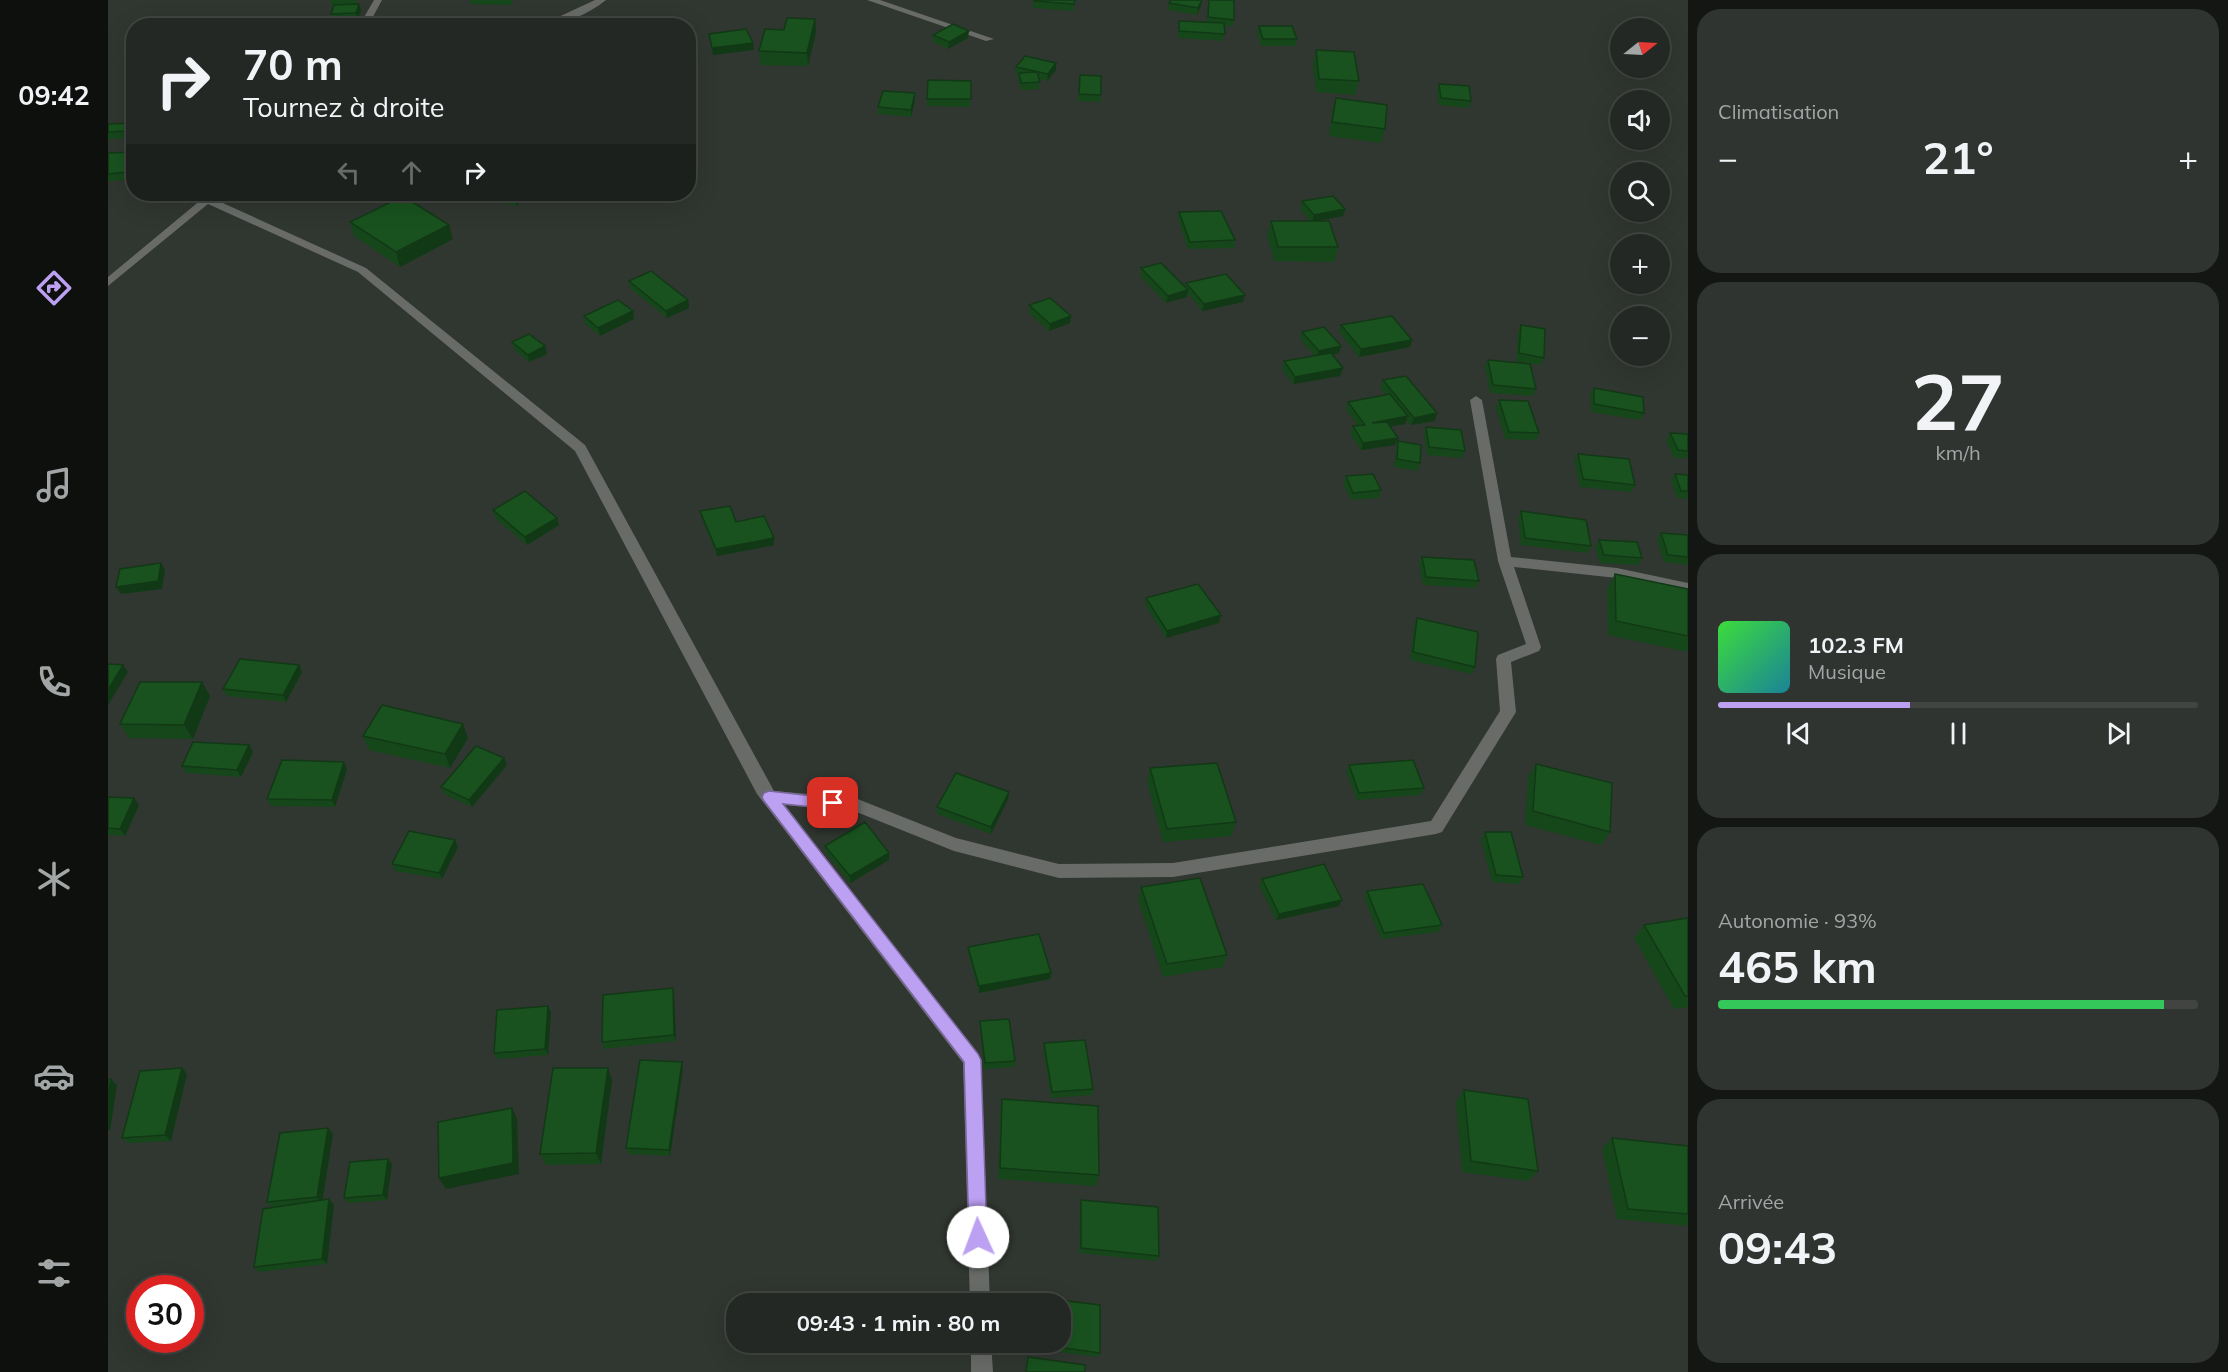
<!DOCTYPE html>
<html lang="fr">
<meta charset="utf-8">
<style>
body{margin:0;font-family:Mulish,sans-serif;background:#303431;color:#f1f3f6;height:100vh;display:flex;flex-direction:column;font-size:22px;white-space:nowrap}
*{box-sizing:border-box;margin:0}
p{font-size:20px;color:#a3a6a6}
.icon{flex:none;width:33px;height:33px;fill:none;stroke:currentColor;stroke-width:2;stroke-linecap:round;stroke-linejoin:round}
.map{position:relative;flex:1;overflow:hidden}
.details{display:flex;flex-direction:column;gap:9px;padding:9px;background:#141614;width:540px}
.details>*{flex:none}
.banner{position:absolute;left:18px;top:18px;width:570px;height:183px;border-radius:24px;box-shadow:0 6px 24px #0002,0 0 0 2px #414441;background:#242824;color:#f1f3f6;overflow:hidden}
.needle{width:39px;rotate:72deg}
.controls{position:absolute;left:1502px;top:18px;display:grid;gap:12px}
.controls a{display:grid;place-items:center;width:60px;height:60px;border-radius:50%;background:#242824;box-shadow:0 6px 24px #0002,0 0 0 2px #414441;font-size:30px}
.speed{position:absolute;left:18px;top:1275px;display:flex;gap:12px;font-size:30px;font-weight:700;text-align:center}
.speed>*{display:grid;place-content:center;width:78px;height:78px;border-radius:50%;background:#242824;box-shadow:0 6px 24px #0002,0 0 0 2px #414441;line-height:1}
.speed .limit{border:9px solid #d22;background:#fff;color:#111}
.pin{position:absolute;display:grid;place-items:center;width:51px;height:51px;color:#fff;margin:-26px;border-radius:12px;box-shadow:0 3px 9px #0006}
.me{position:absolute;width:66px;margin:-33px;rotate:358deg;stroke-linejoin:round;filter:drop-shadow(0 0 4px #0008)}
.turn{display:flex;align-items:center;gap:21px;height:126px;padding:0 18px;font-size:27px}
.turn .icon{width:78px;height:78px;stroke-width:2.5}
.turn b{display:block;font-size:42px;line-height:51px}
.lanes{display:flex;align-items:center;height:57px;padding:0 18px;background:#0003;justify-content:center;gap:30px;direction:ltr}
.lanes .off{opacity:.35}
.big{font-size:45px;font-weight:700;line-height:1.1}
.details .card{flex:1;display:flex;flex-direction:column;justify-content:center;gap:9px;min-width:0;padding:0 21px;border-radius:24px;background:#303431}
.details .dial{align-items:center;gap:0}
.dial b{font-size:78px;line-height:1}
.song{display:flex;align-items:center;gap:18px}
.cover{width:72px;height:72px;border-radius:9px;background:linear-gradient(135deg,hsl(120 70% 55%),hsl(190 70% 35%))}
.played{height:6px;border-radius:3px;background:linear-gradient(90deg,#bca0f2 40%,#414441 40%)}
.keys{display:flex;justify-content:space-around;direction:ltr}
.heat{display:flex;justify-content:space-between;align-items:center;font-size:33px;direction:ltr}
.charge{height:9px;border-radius:4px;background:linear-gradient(90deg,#34c759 93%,#414441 0)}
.trip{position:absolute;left:618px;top:1293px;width:345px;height:60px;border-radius:24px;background:#242824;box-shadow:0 6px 24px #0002,0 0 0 2px #414441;font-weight:700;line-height:60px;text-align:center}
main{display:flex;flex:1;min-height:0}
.tab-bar{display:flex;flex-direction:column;width:108px;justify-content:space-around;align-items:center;background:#0e100e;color:#a3a6a6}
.tab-bar .icon{width:42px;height:42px}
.tab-bar .selected{color:#bca0f2}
.tab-bar b{font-size:27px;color:#f1f3f6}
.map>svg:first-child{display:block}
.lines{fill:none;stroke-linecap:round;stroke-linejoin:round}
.minor{fill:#686b68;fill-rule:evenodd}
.wall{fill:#16471b}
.shaded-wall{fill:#123916}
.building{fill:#19521f;stroke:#123916;stroke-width:1.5}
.route{fill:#bca0f2;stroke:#7a689d;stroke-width:1.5}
</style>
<main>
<nav class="tab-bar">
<b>09:42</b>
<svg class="icon selected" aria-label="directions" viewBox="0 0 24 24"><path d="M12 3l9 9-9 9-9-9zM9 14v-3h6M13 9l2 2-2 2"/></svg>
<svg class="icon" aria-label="music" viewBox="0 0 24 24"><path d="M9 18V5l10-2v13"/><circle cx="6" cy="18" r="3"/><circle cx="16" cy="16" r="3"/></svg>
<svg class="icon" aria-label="phone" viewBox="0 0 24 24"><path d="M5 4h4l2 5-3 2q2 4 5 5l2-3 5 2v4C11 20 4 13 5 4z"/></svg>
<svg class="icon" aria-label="climate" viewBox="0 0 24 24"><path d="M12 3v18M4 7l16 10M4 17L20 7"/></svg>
<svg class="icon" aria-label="car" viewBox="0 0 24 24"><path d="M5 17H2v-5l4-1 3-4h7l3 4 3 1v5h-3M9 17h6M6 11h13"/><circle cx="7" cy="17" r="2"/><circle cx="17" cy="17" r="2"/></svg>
<svg class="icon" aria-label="filters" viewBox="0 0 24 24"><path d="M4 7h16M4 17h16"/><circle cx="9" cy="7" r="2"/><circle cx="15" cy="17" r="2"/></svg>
</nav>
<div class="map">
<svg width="1580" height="1372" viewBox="0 0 1580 1372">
<rect width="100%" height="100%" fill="#303630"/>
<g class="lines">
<path class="minor" d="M266,0H274L260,26H251Z
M487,0H498C481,14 453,26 431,26Z
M759,0H772L886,39L878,41Z
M100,194H111L106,199L258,268L477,445L666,791L747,798L848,838L951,864L1065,863L1323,821L1392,711L1388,659L1390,655L1418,644L1390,561L1362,400L1368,396L1374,400L1403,557L1509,568L1580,583V593L1509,578L1406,567L1433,647L1431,651L1403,662L1408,712L1334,832L1328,834L1065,877L951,878L846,851L746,811L677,805L873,1060L882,1304H862L855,1063L649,794L467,451L250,272L100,204L0,286V277Z
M863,1342H883L885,1372H863Z"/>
</g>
<path class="wall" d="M222,0H249L248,4L224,5Z
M362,0H405L403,5L363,4Z
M926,0H967L965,11L925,8Z
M1094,0L1093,6L1089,15L1060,10L1061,3Z
M1100,0H1126V20L1125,26H1116L1115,41L1070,38L1071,21L1099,22Z
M253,11L250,20L225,21L223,14Z
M707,19L708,32L700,66L652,65L651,51L676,30Z
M1151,26L1189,39L1187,46H1153L1149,32Z
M825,35L860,38L840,49L825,42Z
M1208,50L1251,81L1247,95L1208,92L1205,64Z
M908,67L948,70L939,81L931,79V89L913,90L910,80V75L908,74Z
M972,75L993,95V102L970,101Z
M820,80L863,81L862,107L819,106Z
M1331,84L1363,101L1361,108L1331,105L1329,91Z
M807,93V100L803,117L770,114V107Z
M1228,98L1277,129L1273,143L1221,136L1224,112Z
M24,123L26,126V134L23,138L0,139V124Z
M26,152V184L23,179L22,180L0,181V153Z
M361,194H423L408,206Z
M1194,201L1237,209L1235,216L1208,221L1230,247L1226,262L1166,261L1159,235L1163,221H1203L1192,209Z
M1071,212L1127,240L1126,248L1080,249L1070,219Z
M242,222L345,239L292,267L246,236Z
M1033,268L1077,287L1078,283L1135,302L1094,311L1080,293L1079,297L1058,303L1032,276Z
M521,281L580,300L581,308L559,318L522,288Z
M921,305L963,316L962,323L941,331L921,313Z
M525,311L526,319L492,336L477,324L476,316Z
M1233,325L1302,347L1251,357L1231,332Z
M1413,325L1436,358L1432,365L1408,361L1410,332Z
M1194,332L1231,353L1225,355L1235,368L1232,376L1185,384L1174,369L1176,361L1207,356L1192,339Z
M404,342L437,346L439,354L421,362L406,349Z
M1380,360L1428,389L1425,396L1382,393L1377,367Z
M1275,380L1327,421L1303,425L1298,419L1297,424L1282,426L1290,438L1287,445L1253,450L1242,434L1245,426H1250L1238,409L1240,402L1278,395L1272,388Z
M1486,388L1536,413L1532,420L1483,412L1482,395Z
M1391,400L1431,433L1428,440L1397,439L1388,408Z
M1318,427L1357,451L1354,458L1319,455L1316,434Z
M1562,433L1580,434V458H1566L1558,441Z
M1290,441L1312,463L1309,471L1286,467L1288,448Z
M1470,454L1527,485L1523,492L1472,487L1466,461Z
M1567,474L1580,475V499L1569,498L1563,481Z
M1238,476L1273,490L1271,498L1243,500L1235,484Z
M385,510L449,518L451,525L419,545L387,518Z
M592,511L628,522L666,538V545L609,556L594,519Z
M1413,511L1483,546L1479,553L1413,545L1410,519Z
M1553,533L1580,535V565L1556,562L1549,540Z
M1491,540L1534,558L1530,565L1492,563L1487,547Z
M1314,557L1371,581L1367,588L1315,585L1311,564Z
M1507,574L1580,589V652L1500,635L1499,589Z
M1038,598L1111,623L1058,638L1037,605Z
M1309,618L1367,667L1364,674L1302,660L1306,626Z
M191,665L194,672L178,702L119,696L115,689Z
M102,696L85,739L21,738L12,724Z
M255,736L360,738L342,768L261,750Z
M141,745L145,752L133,777L78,773L74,766Z
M1428,764L1502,832L1493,845L1417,825L1420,777Z
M399,765L364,807L336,794L333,787Z
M1241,765L1316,788L1312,795L1249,800L1238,772Z
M1042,768L1128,822L1124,836L1055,842L1039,782Z
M239,769L227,807L163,806L159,799Z
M0,797L31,805L17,836L0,835Z
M900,799L883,834L829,814V807Z
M1377,832L1415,877L1411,884L1384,882L1373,839Z
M717,846L781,860L742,883L718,853Z
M350,847L334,879L287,871L284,864Z
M1154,879L1231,906L1168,920L1151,885Z
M1033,887L1119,955L1115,967L1055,977L1030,900Z
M1259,891L1334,925L1330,932L1273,939L1256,897Z
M1580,918V1007L1566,1009L1526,938L1536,925Z
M860,947L943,973L942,979L871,993L860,953Z
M566,995L568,1041L496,1049L494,1042Z
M440,1006L443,1012L440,1055L389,1059L386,1053Z
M872,1021L907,1061V1067L876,1069L872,1027Z
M936,1043L985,1089L984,1095L943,1098L935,1050Z
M74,1068L79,1074L63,1141L20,1143L14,1138Z
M575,1068L562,1156L520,1154L518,1148Z
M504,1080L493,1164L438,1165L432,1154Z
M1356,1090L1430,1171L1420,1181L1354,1172L1348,1102Z
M894,1099L991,1175L988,1186L890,1179L892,1111Z
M220,1128L225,1134L214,1200L226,1205L219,1264L151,1272L146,1267L164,1207L159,1202Z
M1504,1138L1580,1146V1226L1509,1219L1494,1149Z
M284,1164L279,1200L240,1203L236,1198Z
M973,1200L1051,1256L1049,1261L971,1253L972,1205Z
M909,1295L992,1305V1353L990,1357L905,1346V1342H952V1304H907Z"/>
<path class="shaded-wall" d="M1094,0L1093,6L1089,15L1090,8Z
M251,4L253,11L250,20L248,13Z
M707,19L708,32L700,66L699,53Z
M861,31L860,38L840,49L841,42Z
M645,43L646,50L605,55L604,48Z
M948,63V70L939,81L940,74Z
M26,73V80L22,81L19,74Z
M807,93V100L803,117V110Z
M24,123L26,126V134L23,138L20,131Z
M26,157V172L22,177V180L19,172Z
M406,194H423L408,206Z
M1237,209L1235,216L1204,222L1206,215Z
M341,225L345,239L292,267L288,252Z
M1080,290L1079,297L1058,303L1060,296Z
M1137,295L1135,302L1094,311L1096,304Z
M580,300L581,308L559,318L558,311Z
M525,311L526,319L492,336L490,328Z
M963,316L962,323L941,331L942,324Z
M1304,340L1302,347L1251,357L1253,349Z
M437,346L439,354L421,362L420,355Z
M1233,346L1231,353L1209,358L1211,351Z
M1235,368L1232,376L1185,384L1187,377Z
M1329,413L1327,421L1303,425L1306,418Z
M1300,416L1297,424L1262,430L1264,423Z
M1290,438L1287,445L1253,450L1255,443Z
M449,518L451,525L419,545L417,537Z
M666,538V545L609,556L608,549Z
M53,563L57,570L54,589L13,594L8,587Z
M1113,615L1111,623L1058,638L1059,631Z
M15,665L20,672L0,705V690Z
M191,665L194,672L178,702L175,695Z
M94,682L102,696L85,739L76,725Z
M355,724L360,738L342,768L337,754Z
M141,745L145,752L133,777L129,770Z
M396,758L399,765L364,807L361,800Z
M236,762L239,769L227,807L224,800Z
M901,792L900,799L883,834V827Z
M26,798L31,805L17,836L12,829Z
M347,840L350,847L334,879L331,873Z
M781,853V860L742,883V876Z
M1234,900L1231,906L1168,920L1171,914Z
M943,973L942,979L871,993V986Z
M565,988L566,995L568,1041L566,1035Z
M440,1006L443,1012L440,1055L437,1049Z
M574,1062L575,1068L562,1156L561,1150Z
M74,1068L79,1074L63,1141L57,1135Z
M500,1068L504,1080L493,1164L488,1153Z
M3,1079L9,1085L2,1131L0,1129V1099Z
M404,1108L409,1119L411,1174L338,1189L331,1178Z
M220,1128L225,1134L214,1203L209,1197Z
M280,1159L284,1164L279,1200L275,1195Z
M221,1199L226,1205L219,1264L214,1259Z"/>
<path class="building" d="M926,0H967L966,4L926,1Z
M1063,0H1094L1090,8L1061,3Z
M1101,0H1126V20L1100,17Z
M251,4L248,13L223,14L226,5Z
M679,18L707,19L699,53L651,51L657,29L676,30Z
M1071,21L1116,23L1117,34L1071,31Z
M845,24L861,31L841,42L825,35Z
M1151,26H1184L1189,39H1155Z
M638,29L645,43L604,48L601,34Z
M1208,50L1246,52L1251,81L1211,79Z
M917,56L948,63L940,74L908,67Z
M26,62V73L19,74L20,63Z
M929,72L932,82L913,83L911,73Z
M972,75L993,76V95L971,94Z
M820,80L863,81V99H819Z
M1331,84L1361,86L1363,101L1333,98Z
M775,91L807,93L803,110L770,107Z
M1228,98L1279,105L1277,129L1224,122Z
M24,123L20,131L0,132V124Z
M26,152V157L19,172L0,174V153Z
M295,196L341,225L288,252L242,222Z
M1225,196L1237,209L1206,215L1194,201Z
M1113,211L1127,240L1082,242L1071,212Z
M1163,221H1221L1230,247H1170Z
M1053,263L1080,290L1060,296L1033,268Z
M543,271L580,300L558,311L521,281Z
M1118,274L1137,295L1096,304L1078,283Z
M942,298L963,316L942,324L921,305Z
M510,300L525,311L490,328L476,316Z
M1284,316L1304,340L1253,349L1233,325Z
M1413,325L1437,329L1436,358L1411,353Z
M1216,327L1233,346L1211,351L1194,332Z
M421,334L437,346L420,355L404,342Z
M1223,353L1235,368L1187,377L1176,361Z
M1380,360L1422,364L1428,389L1385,385Z
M1298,376L1329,413L1306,418L1275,380Z
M1486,388L1535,397L1536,413L1486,404Z
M1282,394L1300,416L1264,423L1279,422L1290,438L1255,443L1245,426L1257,425L1240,402Z
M1391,400L1420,401L1431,433L1401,432Z
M1318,427L1353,430L1357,451L1321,447Z
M1562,433L1580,434V451L1570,450Z
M1290,441L1313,445L1312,463L1289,459Z
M1470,454L1521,459L1527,485L1475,479Z
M1265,474L1273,490L1245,493L1238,476Z
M1567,474L1580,475V491H1573Z
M417,491L449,518L417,537L385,510Z
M622,506L628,522L656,516L666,538L608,549L592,511Z
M1413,511L1478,520L1483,546L1417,538Z
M1553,533L1580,535V557L1560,555Z
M1491,540L1529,542L1534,558L1496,555Z
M1314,557L1366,560L1371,581L1318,577Z
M53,563L50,581L8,587L12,569Z
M1507,574L1580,589V636L1508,621Z
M1090,584L1113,615L1059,631L1038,598Z
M1309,618L1370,632L1367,667L1305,652Z
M132,659L191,665L175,695L115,689Z
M0,664L15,665L0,690Z
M32,682H94L76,725L12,724Z
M274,705L355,724L337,754L255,736Z
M85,742L141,745L129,770L74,766Z
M368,746L396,758L361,800L333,787Z
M174,760L236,762L224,800L159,799Z
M1305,760L1316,788L1251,793L1241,765Z
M1109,763L1128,822L1059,829L1042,768Z
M1428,764L1504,783L1502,832L1425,811Z
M848,773L901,792L883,827L829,807Z
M0,797L26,798L12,829L0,828Z
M757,822L781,853L742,876L717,846Z
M301,831L347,840L331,873L284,864Z
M1377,832H1403L1415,877L1388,875Z
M1216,864L1234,900L1171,914L1154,879Z
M1092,878L1119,955L1059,964L1033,887Z
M1315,884L1334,925L1276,933L1259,891Z
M1580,918V996H1577L1536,925Z
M931,934L943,973L871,986L860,947Z
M565,988L566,1035L494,1042L495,995Z
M440,1006L437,1049L386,1053L389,1010Z
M901,1019L907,1061L877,1063L872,1021Z
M977,1040L985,1089L944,1092L936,1043Z
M532,1060L574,1062L561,1150L518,1148Z
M74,1068L57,1135L14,1138L32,1071Z
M445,1068H500L488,1153L432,1154Z
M3,1079L0,1099V1080Z
M1356,1090L1420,1099L1430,1171L1363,1161Z
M894,1099L990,1106L991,1175L892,1168Z
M404,1108L405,1163L331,1178L330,1122Z
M220,1128L209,1197L159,1202L172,1133Z
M1504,1138L1580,1146V1214L1520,1209Z
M280,1159L275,1195L236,1198L242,1162Z
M221,1199L214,1259L146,1267L155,1209Z
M973,1200L1050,1207L1051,1256L973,1248Z
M909,1295L992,1305V1353L913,1342H952V1304H908Z
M920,1357L977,1365V1372H918Z"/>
<path class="route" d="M661,791L731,799L733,803L731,807L725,809L675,804L870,1054L873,1060L879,1237L876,1243L870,1246L863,1243L861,1237L856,1062L656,801L654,797L656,793Z"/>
</svg>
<div class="controls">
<a><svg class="needle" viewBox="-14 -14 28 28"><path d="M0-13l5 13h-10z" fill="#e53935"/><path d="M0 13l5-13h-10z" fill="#a3a6a6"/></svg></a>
<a><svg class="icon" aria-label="sound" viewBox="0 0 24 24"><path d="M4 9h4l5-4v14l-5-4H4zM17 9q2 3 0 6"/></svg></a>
<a><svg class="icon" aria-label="search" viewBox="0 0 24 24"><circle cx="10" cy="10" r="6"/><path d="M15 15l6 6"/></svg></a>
<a>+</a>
<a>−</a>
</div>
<div class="speed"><div class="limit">30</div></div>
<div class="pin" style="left:725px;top:803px;background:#d93025"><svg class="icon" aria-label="arrive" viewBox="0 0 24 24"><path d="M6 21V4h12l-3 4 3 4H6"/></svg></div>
<svg class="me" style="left:870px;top:1237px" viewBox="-20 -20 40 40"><circle r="19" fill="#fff"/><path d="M0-13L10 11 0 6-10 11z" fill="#bca0f2"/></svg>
<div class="trip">09:43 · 1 min · 80 m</div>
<div class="banner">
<div class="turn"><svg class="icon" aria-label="right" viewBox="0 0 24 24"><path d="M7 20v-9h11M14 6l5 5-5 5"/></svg><div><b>70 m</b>Tournez à droite</div></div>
<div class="lanes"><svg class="icon off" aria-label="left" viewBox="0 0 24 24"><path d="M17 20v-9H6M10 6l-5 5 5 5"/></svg><svg class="icon off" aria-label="ahead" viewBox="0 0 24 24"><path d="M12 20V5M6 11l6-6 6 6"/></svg><svg class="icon" aria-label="right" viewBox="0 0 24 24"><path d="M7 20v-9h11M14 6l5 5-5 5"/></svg></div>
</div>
</div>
<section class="details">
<div class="card"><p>Climatisation</p>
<div class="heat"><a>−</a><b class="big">21°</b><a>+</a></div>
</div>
<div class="card dial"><b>27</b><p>km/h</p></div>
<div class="card">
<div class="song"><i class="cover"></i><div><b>102.3 FM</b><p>Musique</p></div></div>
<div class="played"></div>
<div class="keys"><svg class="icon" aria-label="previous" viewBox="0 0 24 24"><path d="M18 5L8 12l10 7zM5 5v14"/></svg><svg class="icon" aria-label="pause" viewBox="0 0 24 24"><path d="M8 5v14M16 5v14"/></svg><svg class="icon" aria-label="next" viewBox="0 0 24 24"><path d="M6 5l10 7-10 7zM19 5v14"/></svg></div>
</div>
<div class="card"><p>Autonomie · 93%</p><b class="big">465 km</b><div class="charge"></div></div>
<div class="card"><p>Arrivée</p><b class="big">09:43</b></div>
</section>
</main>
